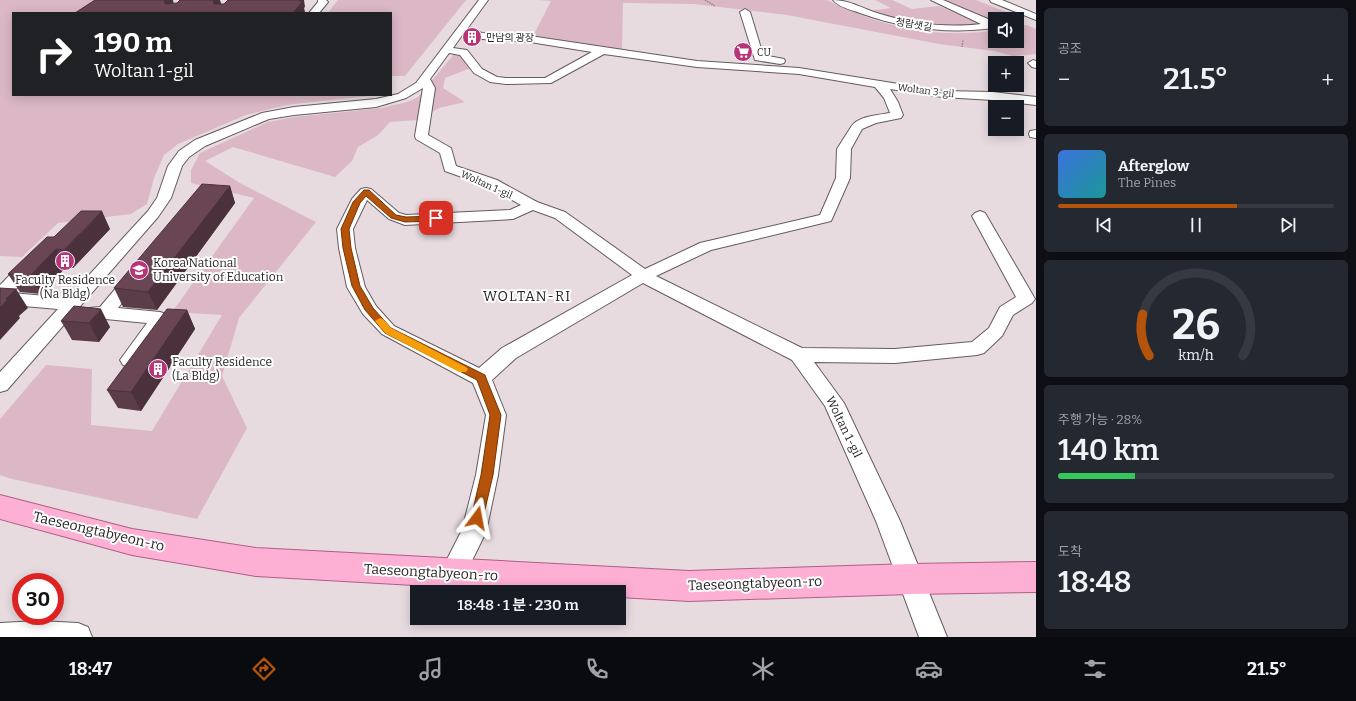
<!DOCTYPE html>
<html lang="ko">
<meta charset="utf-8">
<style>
body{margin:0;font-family:Bitter,"Noto Sans KR",serif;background:#242831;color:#f1f3f6;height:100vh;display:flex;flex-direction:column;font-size:15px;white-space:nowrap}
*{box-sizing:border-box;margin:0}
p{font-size:13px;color:#9ea1a6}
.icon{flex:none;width:22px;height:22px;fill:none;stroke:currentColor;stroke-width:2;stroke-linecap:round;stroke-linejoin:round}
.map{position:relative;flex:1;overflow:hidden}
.panel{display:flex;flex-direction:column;gap:8px;padding:8px;background:#0d0f14;width:320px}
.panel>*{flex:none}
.guide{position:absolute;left:12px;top:12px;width:380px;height:84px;border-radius:0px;box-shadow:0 2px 10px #0003;background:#202124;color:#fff;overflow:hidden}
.controls{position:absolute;left:988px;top:12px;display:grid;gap:8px}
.controls a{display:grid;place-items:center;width:36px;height:36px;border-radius:0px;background:#171b24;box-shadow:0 2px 10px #0003;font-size:20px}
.speed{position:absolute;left:12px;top:573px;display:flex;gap:8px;font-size:20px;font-weight:700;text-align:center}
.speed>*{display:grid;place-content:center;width:52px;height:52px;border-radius:50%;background:#171b24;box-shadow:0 2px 10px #0003;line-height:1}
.speed .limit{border:6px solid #d22;background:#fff;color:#111}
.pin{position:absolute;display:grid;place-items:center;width:34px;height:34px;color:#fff;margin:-17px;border-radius:8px;box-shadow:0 2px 6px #0006}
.me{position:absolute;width:44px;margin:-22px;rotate:13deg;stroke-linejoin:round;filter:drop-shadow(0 0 3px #0008)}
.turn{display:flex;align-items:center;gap:14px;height:84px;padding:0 16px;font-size:18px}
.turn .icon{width:52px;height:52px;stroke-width:2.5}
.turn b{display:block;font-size:28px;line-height:34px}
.big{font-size:30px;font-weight:600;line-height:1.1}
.panel .widget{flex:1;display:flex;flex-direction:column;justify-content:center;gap:6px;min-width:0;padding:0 14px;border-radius:6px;background:#242831}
.panel .dial{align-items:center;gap:0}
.dial svg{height:104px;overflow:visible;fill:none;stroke:#363941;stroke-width:7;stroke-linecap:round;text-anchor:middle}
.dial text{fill:#f1f3f6;stroke:none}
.song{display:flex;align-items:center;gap:12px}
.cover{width:48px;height:48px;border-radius:6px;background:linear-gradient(135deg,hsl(220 70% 55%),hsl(180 70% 35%))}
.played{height:4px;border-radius:2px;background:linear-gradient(90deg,#b45309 65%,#363941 65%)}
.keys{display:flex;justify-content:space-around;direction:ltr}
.heat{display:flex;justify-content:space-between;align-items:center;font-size:22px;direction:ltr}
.charge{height:6px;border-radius:3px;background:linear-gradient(90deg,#34c759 28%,#363941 0)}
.trip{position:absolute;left:410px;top:585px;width:216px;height:40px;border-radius:0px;background:#171b24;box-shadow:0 2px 10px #0003;font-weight:600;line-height:40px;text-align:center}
.menu{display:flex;height:64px;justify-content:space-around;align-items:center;background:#090b0e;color:#9ea1a6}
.menu .icon{width:28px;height:28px}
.menu .active{color:#b45309}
.menu b{font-size:18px;color:#f1f3f6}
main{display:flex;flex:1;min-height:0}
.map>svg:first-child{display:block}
.green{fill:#dcb8c6}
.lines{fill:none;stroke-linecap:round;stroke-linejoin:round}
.minor-casing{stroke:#655b5f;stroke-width:2}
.major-casing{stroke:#b25d85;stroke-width:2}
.path{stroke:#91888b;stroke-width:1.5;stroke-dasharray:1.5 1;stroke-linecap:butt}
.minor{fill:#fff;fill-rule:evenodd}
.major{fill:#feb0d4;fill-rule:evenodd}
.wall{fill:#5b3c49}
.shaded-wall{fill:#4a313c}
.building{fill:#6a4655;stroke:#4a313c}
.route{fill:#b45309;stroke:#753606}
.slow{fill:#f59e0b}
.labels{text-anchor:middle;stroke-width:4;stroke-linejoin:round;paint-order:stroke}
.far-street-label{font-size:10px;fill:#282425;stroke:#fff}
.far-poi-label{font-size:10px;fill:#282425;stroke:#fff;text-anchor:start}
.poi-label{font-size:12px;fill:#282425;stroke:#fff;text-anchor:start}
.street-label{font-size:12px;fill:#282425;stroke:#fff}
.quarter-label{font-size:14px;letter-spacing:1px;fill:#282425;stroke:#fff}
.near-street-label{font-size:14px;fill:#282425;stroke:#fff}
</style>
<main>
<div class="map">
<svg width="1036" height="637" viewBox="0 0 1036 637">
<rect width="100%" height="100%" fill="#e7dbe0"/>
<path class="green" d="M0,0H105L86,13H13V95H379L294,104L274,108L246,115L178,144L164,155L154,178L147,204L131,214L58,223L22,257L0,256Z
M338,0H466L405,76H391V13H328Z
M537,0H827C878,26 938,40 995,30V41H1017V26L1027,25L1036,29V54L1013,56L994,51L939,44L787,15L694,4L623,3L622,51L532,38L551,1Z
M875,0H892L912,9L939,6L975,22L976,24L973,25C935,28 904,21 868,11L891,8Z
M944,0H976L1021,18L995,19V22Z
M456,52L471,68L445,78L443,88L465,102L439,108L418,120L390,122L378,135L358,147L352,161L335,177L233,147L205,161L240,183L316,222L239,318L222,376L247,428L197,519L12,479L0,475V419L46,365L92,369L91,425L152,431L222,315L172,312L254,198L191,183V170L200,153L268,122L294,117L382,108L407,102L418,97Z"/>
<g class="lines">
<g class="minor-casing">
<path id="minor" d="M318,0H326L328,2L319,13H309L318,2Z
M479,0H488L467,29L482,33L530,36L697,61L799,68L942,91L993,92L1036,97V105L993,100L942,97L890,89L898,102L903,115L901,118L876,123L862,129L851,149L850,178L831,221L711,250L656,276L802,348L895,349L972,342L989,328L1000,307L1016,297L972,216L975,213L980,211L985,213L1035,299L1032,303L1013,315L1002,336L984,353L977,355L895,363L814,362L844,403L900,521L947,637H919L876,521L825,406L792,360L643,283L516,358L492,380L506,415L498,475L486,532L462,581L453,585L444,581L440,573L462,530L476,475L486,415L473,383L382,334L363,314L347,287L339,248L337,229L352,199L361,189L366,188L371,189L399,213L406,215L510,210L521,205L487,186L445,171L440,153L416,139L415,136L423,88L406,98L376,107L294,115L269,119L205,146L189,157L182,166L171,198L158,217L7,390L0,392V372L58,309L0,304V285C10,276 22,258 37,261L39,265L12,293L68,298L148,211L157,198L168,166L179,151L195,140L262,113L294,107L376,99L398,94L416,83ZM463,34L482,39L530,42L592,52L545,78H506L497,77L482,69L467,50L453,48ZM449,53L460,55L474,73L490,82L506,84L551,83L604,54L697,67L799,74L875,87L884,98L890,113C878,115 858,116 851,127L837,149L836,178L820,215L700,243L645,269L565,212L537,202L497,180L456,166L451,148L428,135L435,88L430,79ZM367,200L389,219L405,225L513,219L533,210L555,218L632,275L502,348L479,368L394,326L376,306L365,287L355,248L353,229Z
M833,0C850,0 863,9 880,14C912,24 947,28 981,24L931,0H943L995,22V28C948,34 904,29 860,13C852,10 838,7 833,0Z
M990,0H1002L1036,14V20L991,2Z
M745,9L750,12L763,55L784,59L785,61L784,63L780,64L755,60L740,12Z
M1033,60L1036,61V68L1032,67L1028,63Z
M1036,130V138L1030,137L1029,134L1030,131Z
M133,274L139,275L141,279L118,308L160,312L166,314L169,318L137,365L130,367L123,365L120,360L147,323L95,318L89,316L86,312L89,308L100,307L127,275Z
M39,621L78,623L88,627L92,637H0V623Z"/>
</g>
<g class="major-casing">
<path id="major" d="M0,495L132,529L256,548L689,571L910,564L1036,562V592L910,594L689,601L619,597V592H534L256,576L132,555L0,519Z"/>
</g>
<path class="path" d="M705,0L715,6
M962,47L963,40"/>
<use href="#minor" class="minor"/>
<use href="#major" class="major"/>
</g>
<path class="wall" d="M230,186L235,203L157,310L123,307L114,288Z
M110,229L73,268L66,267L41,294L20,292L8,274L54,237Z
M74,306L110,327L99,342L72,340L61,321Z
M187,310L195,329L141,411L118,408L107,390Z"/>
<path class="shaded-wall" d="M165,0H173L174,5L167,12L164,1Z
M214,0H220L222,6L216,12L213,1Z
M300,0H304L305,7L304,8L305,12L304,13H293Z
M230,186L235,203L157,310L148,292Z
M102,211L110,229L73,268L64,250Z
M56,249L66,267L41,294L30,276Z
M16,289L28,308L19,316L20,318L0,340V308L6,299Z
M101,309L110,327L99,342L89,323Z
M187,310L195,329L141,411L131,392Z"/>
<path class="building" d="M95,0H165L164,1L165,4L177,3L180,0H214L213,1L214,4H224L228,0H300L299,1H303L293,13H75Z
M202,184L230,186L148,292L114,288Z
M81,211H102L64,250L56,249L30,276L8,274L47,237H54Z
M0,288L16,289L6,299H8L0,308Z
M74,306L101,309L89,323L61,321Z
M167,309L187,310L131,392L107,390Z"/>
<path class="route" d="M364,190H369L396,215L406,217L436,216L439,218L436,221L405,222L391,218L366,196L360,203L349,229L351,248L360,286L373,308L391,328L485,375L486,378L501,415L493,475L483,518L482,521L477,523L473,521L471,518L481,475L490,415L477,380L385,333L365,310L352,286L343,248L341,229L353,202Z"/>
<path class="slow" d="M380,318L383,319L391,328L466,367L468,369L466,372H459L385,333L375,321Z"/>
<defs>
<g id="building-disc" transform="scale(1)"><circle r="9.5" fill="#b83479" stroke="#fff"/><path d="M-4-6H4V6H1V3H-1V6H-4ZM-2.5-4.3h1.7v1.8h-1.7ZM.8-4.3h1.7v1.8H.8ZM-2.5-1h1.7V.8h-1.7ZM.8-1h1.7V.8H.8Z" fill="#fff"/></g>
<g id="supermarket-disc" transform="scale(1)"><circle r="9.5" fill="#b83479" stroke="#fff"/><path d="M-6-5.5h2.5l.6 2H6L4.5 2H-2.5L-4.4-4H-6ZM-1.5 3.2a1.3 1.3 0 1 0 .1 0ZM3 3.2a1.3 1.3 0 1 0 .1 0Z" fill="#fff"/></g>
<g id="university-disc" transform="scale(1)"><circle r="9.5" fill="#b83479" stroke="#fff"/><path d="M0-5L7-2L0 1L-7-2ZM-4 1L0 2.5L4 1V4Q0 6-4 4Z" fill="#fff"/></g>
</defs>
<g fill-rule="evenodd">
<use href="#building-disc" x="472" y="37"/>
<use href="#supermarket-disc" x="743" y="52"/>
<use href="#building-disc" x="65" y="261"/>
<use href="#university-disc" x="139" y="270"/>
<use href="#building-disc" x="158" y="369"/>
</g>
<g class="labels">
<g class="far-street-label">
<text transform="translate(914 24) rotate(9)" y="4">청람샛길</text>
<text transform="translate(926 90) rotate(7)" y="4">Woltan 3-gil</text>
<text transform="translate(487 184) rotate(24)" y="4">Woltan 1-gil</text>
</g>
<g class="far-poi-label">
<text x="486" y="41">만남의 광장</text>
<text x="757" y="56">CU</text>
</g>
<g class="poi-label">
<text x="153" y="267">Korea National<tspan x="153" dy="14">University of Education</tspan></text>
<text x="65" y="284" text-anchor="middle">Faculty Residence<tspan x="65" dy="14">(Na Bldg)</tspan></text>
<text x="172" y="366">Faculty Residence<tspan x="172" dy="14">(La Bldg)</tspan></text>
</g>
<g class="street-label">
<text transform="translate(844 427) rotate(64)" y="4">Woltan 1-gil</text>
</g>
<g class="quarter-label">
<text x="527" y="301">WOLTAN-RI</text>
</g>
<g class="near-street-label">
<text transform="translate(99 531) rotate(13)" y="5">Taeseongtabyeon-ro</text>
<text transform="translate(431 572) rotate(3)" y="5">Taeseongtabyeon-ro</text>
<text transform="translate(755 583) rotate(-2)" y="5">Taeseongtabyeon-ro</text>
</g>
</g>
</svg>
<div class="controls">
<a><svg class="icon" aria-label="sound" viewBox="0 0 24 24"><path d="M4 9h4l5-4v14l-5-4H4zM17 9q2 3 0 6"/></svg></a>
<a>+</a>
<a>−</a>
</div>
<div class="speed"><div class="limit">30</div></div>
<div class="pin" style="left:436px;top:218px;background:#d93025"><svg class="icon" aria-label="arrive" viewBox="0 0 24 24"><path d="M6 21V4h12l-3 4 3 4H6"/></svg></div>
<svg class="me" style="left:477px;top:518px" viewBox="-20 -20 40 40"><path d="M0-17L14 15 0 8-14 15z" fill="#b45309" stroke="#fff" stroke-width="4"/></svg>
<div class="trip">18:48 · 1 분 · 230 m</div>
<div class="guide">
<div class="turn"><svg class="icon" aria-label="right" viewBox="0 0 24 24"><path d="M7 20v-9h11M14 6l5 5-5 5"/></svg><div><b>190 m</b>Woltan 1-gil</div></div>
</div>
</div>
<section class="panel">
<div class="widget"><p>공조</p>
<div class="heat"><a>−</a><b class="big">21.5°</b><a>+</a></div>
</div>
<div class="widget">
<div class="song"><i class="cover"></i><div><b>Afterglow</b><p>The Pines</p></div></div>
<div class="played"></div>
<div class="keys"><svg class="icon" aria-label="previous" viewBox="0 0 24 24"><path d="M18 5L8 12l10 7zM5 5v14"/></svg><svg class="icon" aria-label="pause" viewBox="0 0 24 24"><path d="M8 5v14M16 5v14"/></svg><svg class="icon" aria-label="next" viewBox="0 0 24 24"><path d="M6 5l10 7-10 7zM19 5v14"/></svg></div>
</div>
<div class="widget dial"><svg viewBox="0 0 100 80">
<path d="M14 69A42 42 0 1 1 86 69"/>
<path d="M14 69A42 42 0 0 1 9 37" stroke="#b45309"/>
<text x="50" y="56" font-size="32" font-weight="700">26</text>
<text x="50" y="72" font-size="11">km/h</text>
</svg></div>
<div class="widget"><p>주행 가능 · 28%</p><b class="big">140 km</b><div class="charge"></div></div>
<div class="widget"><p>도착</p><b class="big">18:48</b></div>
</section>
</main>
<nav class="menu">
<b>18:47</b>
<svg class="icon active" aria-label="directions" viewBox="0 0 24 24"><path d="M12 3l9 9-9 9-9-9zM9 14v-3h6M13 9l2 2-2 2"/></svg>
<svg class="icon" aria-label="music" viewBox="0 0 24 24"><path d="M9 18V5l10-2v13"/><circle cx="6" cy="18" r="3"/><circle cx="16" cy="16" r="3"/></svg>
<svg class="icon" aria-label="phone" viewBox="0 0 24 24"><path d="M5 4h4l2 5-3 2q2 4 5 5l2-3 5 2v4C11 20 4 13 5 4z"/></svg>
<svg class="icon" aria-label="climate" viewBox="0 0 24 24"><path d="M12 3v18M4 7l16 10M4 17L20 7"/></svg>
<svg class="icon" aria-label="car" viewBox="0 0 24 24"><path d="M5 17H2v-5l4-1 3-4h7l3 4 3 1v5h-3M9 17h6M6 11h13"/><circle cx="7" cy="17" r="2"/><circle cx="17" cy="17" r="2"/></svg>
<svg class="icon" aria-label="filters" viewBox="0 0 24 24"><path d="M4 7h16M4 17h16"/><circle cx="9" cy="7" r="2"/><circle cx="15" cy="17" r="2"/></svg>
<b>21.5°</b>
</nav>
